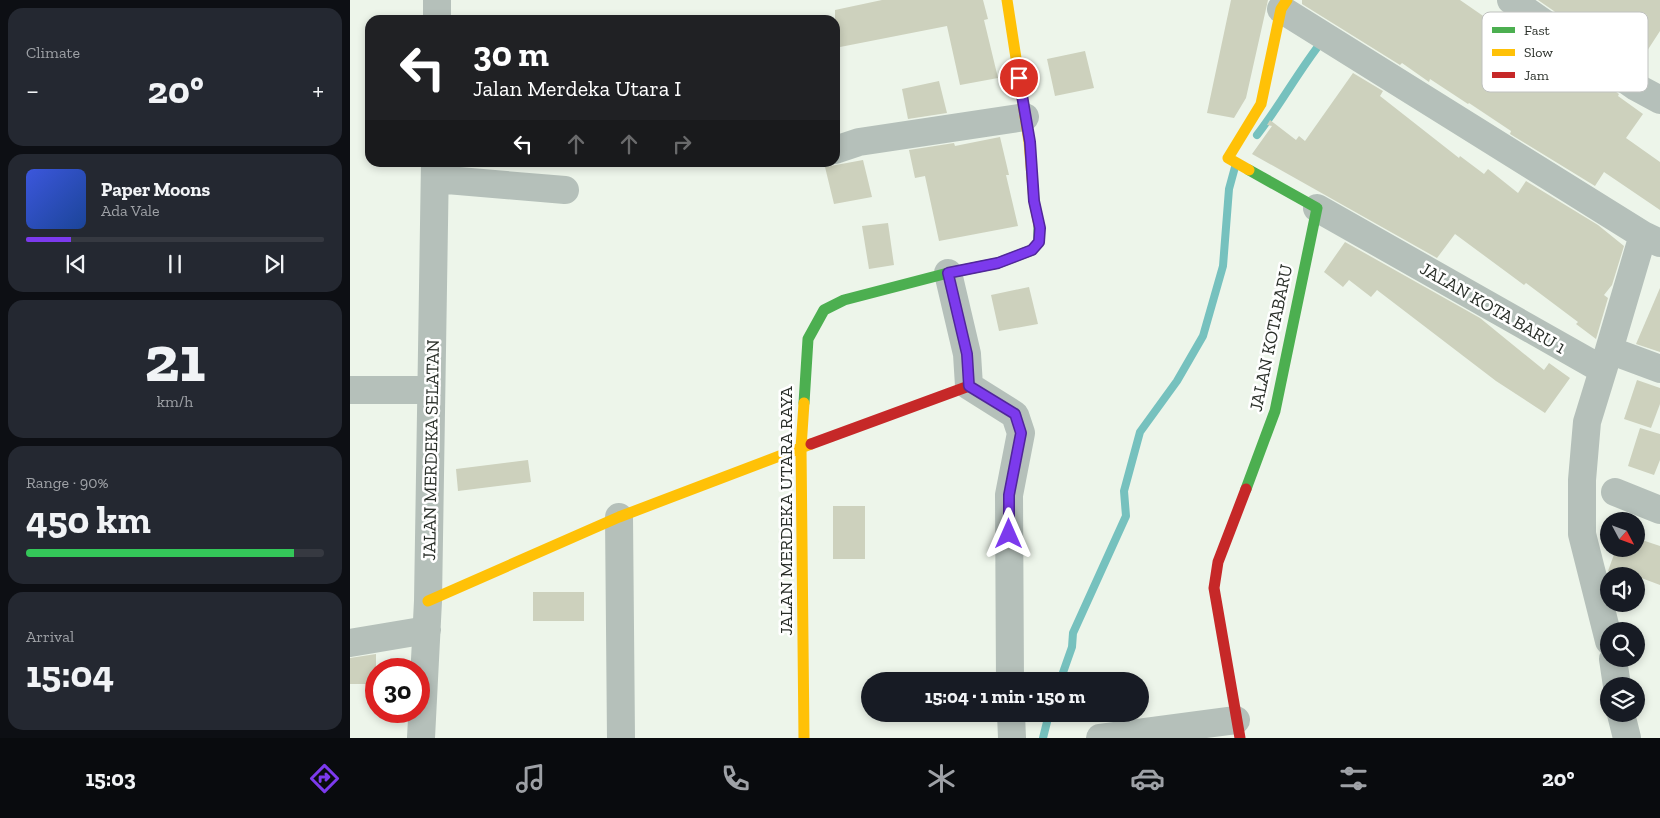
<!DOCTYPE html>
<meta charset="utf-8">
<style>
body{margin:0;font-family:"Zilla Slab",serif;background:#242831;color:#f1f3f6;height:100vh;display:flex;flex-direction:column;font-size:19px;white-space:nowrap}
*{box-sizing:border-box;margin:0}
p{font-size:16px;color:#9ea1a6}
.icon{flex:none;width:28px;height:28px;fill:none;stroke:currentColor;stroke-width:2;stroke-linecap:round;stroke-linejoin:round}
.map{position:relative;flex:1;overflow:hidden}
.panel{display:flex;flex-direction:column;gap:8px;padding:8px;background:#0d0f14;width:350px}
.panel>*{flex:none}
.guide{position:absolute;left:15px;top:15px;width:475px;height:152px;border-radius:15px;box-shadow:0 2px 8px #0003;background:#202124;color:#fff;overflow:hidden}
.needle{width:32px;rotate:131deg}
.buttons{position:absolute;left:1250px;top:512px;display:grid;gap:10px}
.buttons a{display:grid;place-items:center;width:45px;height:45px;border-radius:50%;background:#171b24;box-shadow:0 2px 8px #0003;font-size:25px}
.speed{position:absolute;left:15px;top:658px;display:flex;gap:10px;font-size:25px;font-weight:700;text-align:center}
.speed>*{display:grid;place-content:center;width:65px;height:65px;border-radius:50%;background:#171b24;box-shadow:0 2px 8px #0003;line-height:1}
.speed .limit{border:8px solid #d22;background:#fff;color:#111}
.pin{position:absolute;display:grid;place-items:center;width:42px;height:42px;color:#fff;margin:-21px;border:2px solid #fff;border-radius:50%;box-shadow:0 1px 5px #0007}
.me{position:absolute;width:55px;margin:-28px;rotate:0deg;stroke-linejoin:round;filter:drop-shadow(0 0 4px #0008)}
.turn{display:flex;align-items:center;gap:18px;height:105px;padding:0 25px;font-size:22px}
.turn .icon{width:65px;height:65px;stroke-width:2.5}
.turn b{display:block;font-size:35px;line-height:42px}
.lanes{display:flex;align-items:center;height:48px;padding:0 25px;background:#0003;justify-content:center;gap:25px;direction:ltr}
.lanes .off{opacity:.35}
.big{font-size:38px;font-weight:800;line-height:1.1}
.panel .widget{flex:1;display:flex;flex-direction:column;justify-content:center;gap:8px;min-width:0;padding:0 18px;border-radius:15px;background:#242831}
.panel .dial{align-items:center;gap:0}
.dial b{font-size:65px;line-height:1}
.song{display:flex;align-items:center;gap:15px}
.cover{width:60px;height:60px;border-radius:8px;background:linear-gradient(135deg,hsl(230 70% 55%),hsl(220 70% 35%))}
.played{height:5px;border-radius:2px;background:linear-gradient(90deg,#7c3aed 15%,#363941 15%)}
.keys{display:flex;justify-content:space-around;direction:ltr}
.heat{display:flex;justify-content:space-between;align-items:center;font-size:28px;direction:ltr}
.charge{height:8px;border-radius:4px;background:linear-gradient(90deg,#34c759 90%,#363941 0)}
.trip{position:absolute;left:511px;top:672px;width:288px;height:50px;border-radius:25px;background:#171b24;box-shadow:0 2px 8px #0003;font-weight:800;line-height:50px;text-align:center}
.tab-bar{display:flex;height:80px;justify-content:space-around;align-items:center;background:#090b0e;color:#9ea1a6}
.tab-bar .icon{width:35px;height:35px}
.tab-bar .current{color:#7c3aed}
.tab-bar b{font-size:22px;color:#f1f3f6}
main{display:flex;flex:1;min-height:0}
.map>svg:first-child{display:block}
.lines{fill:none;stroke-linecap:round;stroke-linejoin:round}
.stream{stroke:#76c1be;stroke-width:8}
.building{fill:#cdd1bd}
.street{stroke:#b5c0ba;stroke-width:28}
.fast{stroke:#4caf50;stroke-width:11}
.slow{stroke:#ffc107;stroke-width:11}
.jam{stroke:#c62828;stroke-width:11}
.route-casing{stroke:#51269a;stroke-width:12}
.route{stroke:#7c3aed;stroke-width:9}
.labels{text-anchor:middle;stroke-width:5;stroke-linejoin:round;paint-order:stroke}
.street-label{font-size:18px;fill:#2a2f29;stroke:#fff}
.key{fill:#fff;stroke:#bfc1bf;stroke-width:1}
.key-label{font-size:14px;fill:#2a2f29}
</style>
<main>
<section class="panel">
<div class="widget"><p>Climate</p>
<div class="heat"><a>−</a><b class="big">20°</b><a>+</a></div>
</div>
<div class="widget">
<div class="song"><i class="cover"></i><div><b>Paper Moons</b><p>Ada Vale</p></div></div>
<div class="played"></div>
<div class="keys"><svg class="icon" aria-label="previous" viewBox="0 0 24 24"><path d="M18 5L8 12l10 7zM5 5v14"/></svg><svg class="icon" aria-label="pause" viewBox="0 0 24 24"><path d="M8 5v14M16 5v14"/></svg><svg class="icon" aria-label="next" viewBox="0 0 24 24"><path d="M6 5l10 7-10 7zM19 5v14"/></svg></div>
</div>
<div class="widget dial"><b>21</b><p>km/h</p></div>
<div class="widget"><p>Range · 90%</p><b class="big">450 km</b><div class="charge"></div></div>
<div class="widget"><p>Arrival</p><b class="big">15:04</b></div>
</section>
<div class="map">
<svg width="1310" height="738" viewBox="0 0 1310 738">
<rect width="100%" height="100%" fill="#edf5ea"/>
<g class="lines">
<path class="stream" d="M907,135C931,104 949,70 973,40
M710,681L722,647L723,633L776,516L774,491L790,432L827,381L853,336L873,266L879,189L885,167
M693,738L699,714"/>
</g>
<path class="building" d="M532,0H633L638,19L634,20L648,78L610,85L597,26L485,48V10Z
M881,0H918L896,98L884,118L857,113Z
M952,0H1110L1139,20L1142,17L1157,28L1162,20L1269,94L1268,96L1293,114L1276,138L1310,162V210L1254,172L1245,186L1160,134L1161,131L1119,103L1118,104L1080,79L1079,82L1052,63L1050,65L952,4Z
M1188,0H1310V31L1286,68Z
M735,51L744,88L705,96L697,59Z
M1003,73L1033,91L1030,96L1109,158L1110,156L1134,174L1138,169L1168,193L1176,181L1248,225L1274,246L1262,285L1254,295L1258,298L1246,339L1226,324L1228,322L1176,283L1174,285L1105,234L1087,258L902,154L922,126L917,125L920,120L946,140L949,136L955,141Z
M589,81L597,113L558,119L552,89Z
M650,137L659,175H656L668,226L589,241L575,176L565,178L559,150L604,143L605,146Z
M513,160L522,197L484,204L475,167Z
M538,223L544,265L519,269L512,226Z
M995,242L1130,318L1194,370L1199,363L1220,378L1195,413L1146,381L1027,290L1021,297L999,280L993,287L974,272Z
M679,287L688,324L649,331L641,295Z
M1310,288V352L1286,344Z
M1287,380L1310,388V404L1301,428L1274,419Z
M1290,428L1310,434V460L1304,475L1278,466Z
M178,460L181,482L108,491L106,469Z
M483,506H515V559H483Z
M1286,538L1310,546V585L1286,576H1272L1258,571L1266,549H1286Z
M183,592H234V621H183Z
M26,654V684H0V658Z"/>
<g class="lines">
<path class="street" d="M1161,0L1286,87L1310,100
M931,9L1293,235L1310,243
M87,20V0
M485,150L509,142L675,117
M85,179L215,190
M967,208L1253,370L1259,350L1310,369
M598,273L617,354L619,386L665,415L671,433L659,495L660,681
M1259,350L1293,235
M1253,370L1237,422L1232,480V534L1259,641
M0,390H81
M1265,492L1310,510
M269,517L271,738
M0,643L77,630
M1263,659L1267,686
M661,714L662,738
M1271,714L1277,738
M71,738L78,601L85,162
M750,738L886,720"/>
<path class="fast" d="M454,403L458,339L474,310L494,300L598,273L648,263L682,250L689,242V225
M896,489L925,411L967,208L899,170"/>
<path class="slow" d="M657,0L679,142L684,201L689,225
M899,170L878,158L911,104L931,9L937,0
M454,403L451,448L454,738
M78,601L269,517L461,444"/>
<path class="jam" d="M461,444L619,386
M890,738L864,588L868,562L896,489"/>
</g>
<g class="lines">
<g class="route-casing">
<path id="route" d="M659,534V495L671,433L665,414L619,386L617,354L598,273L648,263L682,250L689,242L690,228L684,201L680,142L669,78"/>
</g>
<use href="#route" class="route"/>
</g>
<g class="labels">
<g class="street-label">
<text transform="translate(1143 308) rotate(30)" y="6">JALAN KOTA BARU 1</text>
<text transform="translate(921 338) rotate(-78)" y="6">JALAN KOTABARU</text>
<text transform="translate(81 450) rotate(-89)" y="6">JALAN MERDEKA SELATAN</text>
<text transform="translate(436 511) rotate(-90)" y="6">JALAN MERDEKA UTARA RAYA</text>
</g>
</g>
<rect x="1132" y="12" width="166" height="80" rx="8" class="key"/>
<rect x="1142" y="27" width="23" height="6" fill="#4caf50"/>
<rect x="1142" y="49" width="23" height="7" fill="#ffc107"/>
<rect x="1142" y="72" width="23" height="6" fill="#c62828"/>
<g class="key-label">
<text x="1174" y="35">Fast</text>
<text x="1174" y="57">Slow</text>
<text x="1174" y="80">Jam</text>
</g>
</svg>
<div class="buttons">
<a><svg class="needle" viewBox="-14 -14 28 28"><path d="M0-13l5 13h-10z" fill="#e53935"/><path d="M0 13l5-13h-10z" fill="#9ea1a6"/></svg></a>
<a><svg class="icon" aria-label="sound" viewBox="0 0 24 24"><path d="M4 9h4l5-4v14l-5-4H4zM17 9q2 3 0 6"/></svg></a>
<a><svg class="icon" aria-label="search" viewBox="0 0 24 24"><circle cx="10" cy="10" r="6"/><path d="M15 15l6 6"/></svg></a>
<a><svg class="icon" aria-label="layers" viewBox="0 0 24 24"><path d="M12 4l9 5-9 5-9-5zM3 14l9 5 9-5"/></svg></a>
</div>
<div class="speed"><div class="limit">30</div></div>
<div class="pin" style="left:669px;top:78px;background:#d93025"><svg class="icon" aria-label="arrive" viewBox="0 0 24 24"><path d="M6 21V4h12l-3 4 3 4H6"/></svg></div>
<svg class="me" style="left:659px;top:534px" viewBox="-20 -20 40 40"><path d="M0-17L14 15 0 8-14 15z" fill="#7c3aed" stroke="#fff" stroke-width="4"/></svg>
<div class="trip">15:04 · 1 min · 150 m</div>
<div class="guide">
<div class="turn"><svg class="icon" aria-label="left" viewBox="0 0 24 24"><path d="M17 20v-9H6M10 6l-5 5 5 5"/></svg><div><b>30 m</b>Jalan Merdeka Utara I</div></div>
<div class="lanes"><svg class="icon" aria-label="left" viewBox="0 0 24 24"><path d="M17 20v-9H6M10 6l-5 5 5 5"/></svg><svg class="icon off" aria-label="ahead" viewBox="0 0 24 24"><path d="M12 20V5M6 11l6-6 6 6"/></svg><svg class="icon off" aria-label="ahead" viewBox="0 0 24 24"><path d="M12 20V5M6 11l6-6 6 6"/></svg><svg class="icon off" aria-label="right" viewBox="0 0 24 24"><path d="M7 20v-9h11M14 6l5 5-5 5"/></svg></div>
</div>
</div>
</main>
<nav class="tab-bar">
<b>15:03</b>
<svg class="icon current" aria-label="directions" viewBox="0 0 24 24"><path d="M12 3l9 9-9 9-9-9zM9 14v-3h6M13 9l2 2-2 2"/></svg>
<svg class="icon" aria-label="music" viewBox="0 0 24 24"><path d="M9 18V5l10-2v13"/><circle cx="6" cy="18" r="3"/><circle cx="16" cy="16" r="3"/></svg>
<svg class="icon" aria-label="phone" viewBox="0 0 24 24"><path d="M5 4h4l2 5-3 2q2 4 5 5l2-3 5 2v4C11 20 4 13 5 4z"/></svg>
<svg class="icon" aria-label="climate" viewBox="0 0 24 24"><path d="M12 3v18M4 7l16 10M4 17L20 7"/></svg>
<svg class="icon" aria-label="car" viewBox="0 0 24 24"><path d="M5 17H2v-5l4-1 3-4h7l3 4 3 1v5h-3M9 17h6M6 11h13"/><circle cx="7" cy="17" r="2"/><circle cx="17" cy="17" r="2"/></svg>
<svg class="icon" aria-label="filters" viewBox="0 0 24 24"><path d="M4 7h16M4 17h16"/><circle cx="9" cy="7" r="2"/><circle cx="15" cy="17" r="2"/></svg>
<b>20°</b>
</nav>
